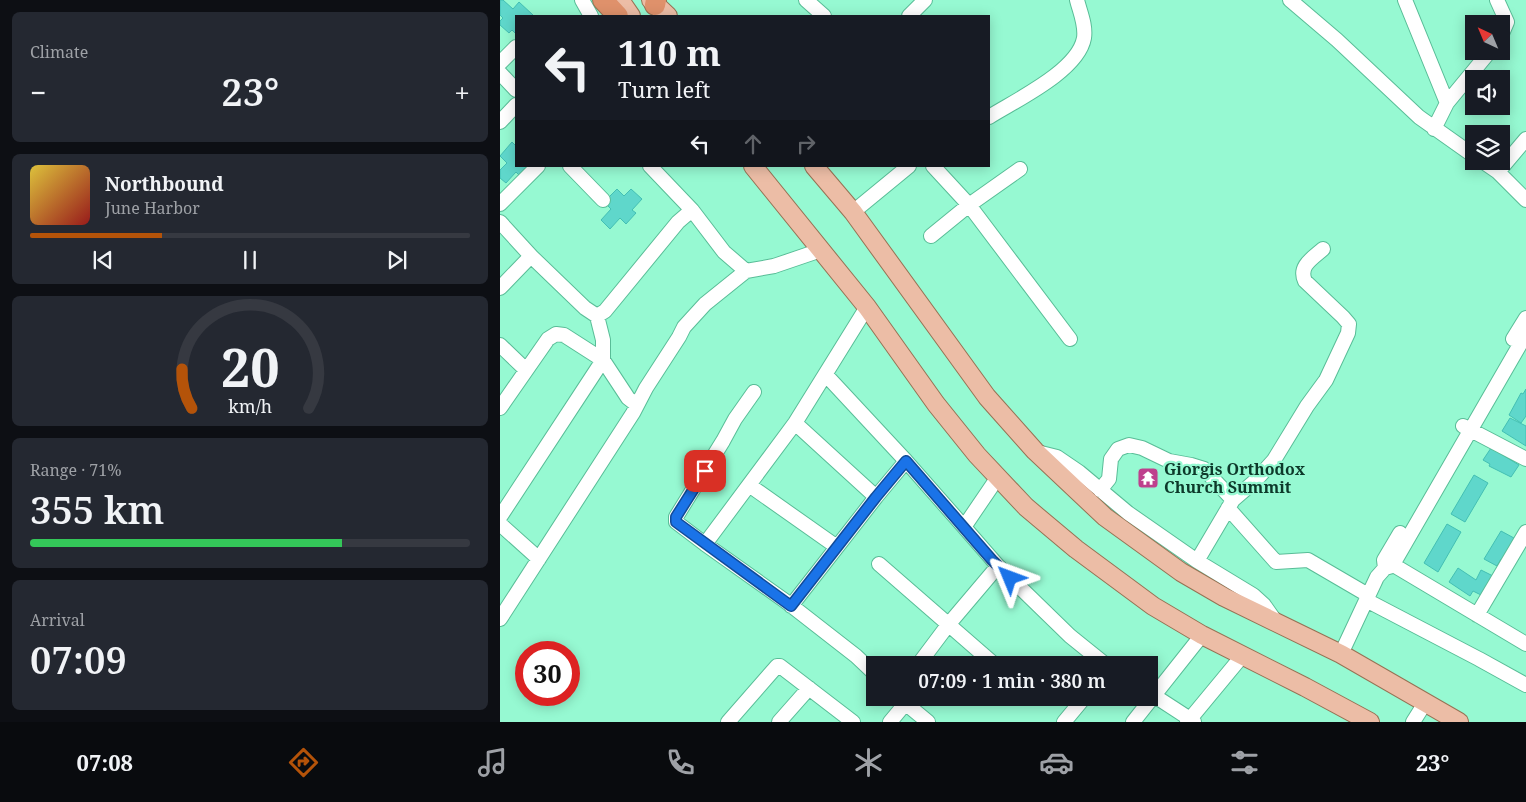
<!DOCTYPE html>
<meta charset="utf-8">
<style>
body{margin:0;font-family:"Noto Serif",serif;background:#242831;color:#f1f3f6;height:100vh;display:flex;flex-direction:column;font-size:19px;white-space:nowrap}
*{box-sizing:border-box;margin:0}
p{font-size:16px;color:#9ea1a6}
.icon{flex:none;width:28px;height:28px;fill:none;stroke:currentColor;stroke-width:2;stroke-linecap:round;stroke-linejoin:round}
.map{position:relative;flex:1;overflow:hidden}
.details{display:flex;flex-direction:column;gap:12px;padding:12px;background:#0d0f14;width:500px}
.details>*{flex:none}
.guide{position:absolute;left:15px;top:15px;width:475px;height:152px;border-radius:0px;box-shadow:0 2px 12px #0003;background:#171b24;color:#f1f3f6;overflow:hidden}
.needle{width:32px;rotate:316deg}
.buttons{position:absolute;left:965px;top:15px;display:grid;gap:10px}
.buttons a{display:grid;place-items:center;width:45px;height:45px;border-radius:0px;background:#171b24;box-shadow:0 2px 12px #0003;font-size:25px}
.speed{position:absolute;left:15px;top:641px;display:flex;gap:10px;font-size:25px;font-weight:700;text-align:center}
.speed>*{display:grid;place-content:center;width:65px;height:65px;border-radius:50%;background:#171b24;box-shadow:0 2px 12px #0003;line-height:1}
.speed .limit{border:8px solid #d22;background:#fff;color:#111}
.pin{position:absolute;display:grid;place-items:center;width:42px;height:42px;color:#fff;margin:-21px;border-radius:10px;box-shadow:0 2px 8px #0006}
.me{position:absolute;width:55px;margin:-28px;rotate:314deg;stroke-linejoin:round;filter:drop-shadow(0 0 4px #0008)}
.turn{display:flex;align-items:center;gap:18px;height:105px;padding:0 20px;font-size:22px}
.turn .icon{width:65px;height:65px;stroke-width:2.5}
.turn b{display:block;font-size:35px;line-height:42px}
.lanes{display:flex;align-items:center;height:48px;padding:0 20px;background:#0003;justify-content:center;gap:25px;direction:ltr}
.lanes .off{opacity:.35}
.big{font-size:38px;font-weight:600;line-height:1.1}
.details .widget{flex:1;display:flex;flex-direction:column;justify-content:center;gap:8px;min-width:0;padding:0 18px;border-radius:8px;background:#242831}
.details .dial{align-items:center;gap:0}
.dial svg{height:130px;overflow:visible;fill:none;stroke:#363941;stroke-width:7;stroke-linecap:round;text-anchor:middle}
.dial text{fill:#f1f3f6;stroke:none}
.song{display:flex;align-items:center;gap:15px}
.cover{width:60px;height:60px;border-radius:8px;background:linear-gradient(135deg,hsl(50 70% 55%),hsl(0 70% 35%))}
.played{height:5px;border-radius:2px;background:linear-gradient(90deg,#b45309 30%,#363941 30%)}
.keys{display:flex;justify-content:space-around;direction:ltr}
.heat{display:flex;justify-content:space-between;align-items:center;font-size:28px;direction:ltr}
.charge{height:8px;border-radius:4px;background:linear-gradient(90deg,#34c759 71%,#363941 0)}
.trip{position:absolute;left:366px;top:656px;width:292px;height:50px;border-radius:0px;background:#171b24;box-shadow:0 2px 12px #0003;font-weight:600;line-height:50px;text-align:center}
.menu{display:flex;height:80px;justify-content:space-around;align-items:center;background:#090b0e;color:#9ea1a6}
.menu .icon{width:35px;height:35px}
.menu .active{color:#b45309}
.menu b{font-size:22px;color:#f1f3f6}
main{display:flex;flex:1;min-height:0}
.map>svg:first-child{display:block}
.building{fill:#5fd7cb;stroke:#43bfb3}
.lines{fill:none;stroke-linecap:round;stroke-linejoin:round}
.minor-casing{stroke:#59bd97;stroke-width:16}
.major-casing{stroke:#967254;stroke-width:20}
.highway-casing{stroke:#967254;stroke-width:22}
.minor{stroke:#fff;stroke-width:14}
.major{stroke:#ecbda6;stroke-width:18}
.highway{stroke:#df916b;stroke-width:20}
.route-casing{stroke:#114b97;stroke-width:12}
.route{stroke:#1a73e8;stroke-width:9}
.labels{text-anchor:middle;stroke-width:4.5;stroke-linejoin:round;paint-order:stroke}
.poi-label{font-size:16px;font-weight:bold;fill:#0d392a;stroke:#96f9d2;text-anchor:start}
</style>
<main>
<section class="details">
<div class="widget"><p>Climate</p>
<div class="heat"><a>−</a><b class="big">23°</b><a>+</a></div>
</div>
<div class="widget">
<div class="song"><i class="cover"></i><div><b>Northbound</b><p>June Harbor</p></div></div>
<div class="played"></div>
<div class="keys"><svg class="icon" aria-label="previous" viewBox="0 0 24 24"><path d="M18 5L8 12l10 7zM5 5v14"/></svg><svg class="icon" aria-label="pause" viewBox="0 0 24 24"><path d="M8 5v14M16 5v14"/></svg><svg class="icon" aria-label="next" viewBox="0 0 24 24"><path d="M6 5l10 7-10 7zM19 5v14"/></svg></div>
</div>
<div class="widget dial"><svg viewBox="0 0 100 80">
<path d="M14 69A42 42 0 1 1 86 69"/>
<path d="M14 69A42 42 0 0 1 8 45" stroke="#b45309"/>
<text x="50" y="56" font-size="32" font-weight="700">20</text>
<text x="50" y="72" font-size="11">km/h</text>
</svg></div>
<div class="widget"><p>Range · 71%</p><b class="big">355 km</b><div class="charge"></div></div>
<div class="widget"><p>Arrival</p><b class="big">07:09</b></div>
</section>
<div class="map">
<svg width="1026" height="722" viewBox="0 0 1026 722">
<rect width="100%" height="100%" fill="#96f9d2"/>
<path class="building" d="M0,0H3L13,9L19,2L33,15L32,16H16V34L12,30L9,33L0,25V21L3,18L0,15Z
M12,142L16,146V166H30L21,177L16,172L6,183L0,178V170L7,163L0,156Z
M117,189L124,196L131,189L142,199L132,210L136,213L126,224L120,218L110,229L101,220L111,209L104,202Z
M1026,389V416L1021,423L1009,415L1021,393L1023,394Z
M1010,418L1026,426V446L1002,431Z
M991,448L1019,465L1011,477L989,466L990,464L983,460Z
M974,475L988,483L965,522L951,514Z
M947,524L961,532L938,572L924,563Z
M1001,531L1014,538L1003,560L1001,559L997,566L984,559Z
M958,568L976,580L981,570L995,577L985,597L973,591L970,596L949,582Z"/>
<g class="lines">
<g class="minor-casing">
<path id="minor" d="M82,0L91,16
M306,0L324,16
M790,0L837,40L919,117L974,156
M905,0L947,103L934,129
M997,0L1007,22L1001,36
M409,16L425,0
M0,63L16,47
M0,73L16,90
M947,103L990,51
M489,117C516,100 578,71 584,38C586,25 580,12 577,0
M0,122L16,105
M982,161L998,172L1026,200
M70,166L103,200
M433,166L469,205L570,339
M998,172L1026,139
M0,204L38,166
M192,210L224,252L246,271L274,266L321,250
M353,212L409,166
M0,222L31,256L0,288
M431,236L469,205L520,169
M31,256L85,308L97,316L105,311L178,222L192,210L150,166
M1013,339L1026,318
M0,345L25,369
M326,375L406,461
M254,392L235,419L223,441L176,517V522L205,544L288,603L356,656L375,674
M0,408L48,339L56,334L64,335L103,360L128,398L137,405
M295,423L376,497
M963,426L1026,459
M537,452L557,457L579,472L628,513L697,561L753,595L764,605L776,622
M249,485L337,547
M600,490L609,479L611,459L618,449L629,445L642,448L669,461L691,465L704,469L733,500
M728,508L776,562L808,560L868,595
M0,517L103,360V340L97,316
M0,524L39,559
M205,544L295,423L367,307
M885,560L1026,644
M697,561L733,500L755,481L774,460L807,406L826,380L848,333L849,324L843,317L805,281C798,266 813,258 823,249
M379,564L495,665
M498,566L570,636L606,665
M885,568L884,560L900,533
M866,600L979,659L1026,685
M291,606L376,497L406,461L464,527L498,477
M977,615L1026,532
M0,619L133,413L146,388L179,337L184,327L205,304L246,271
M841,654L877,577L885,568L892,566L1026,334
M418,665L448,625L498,566L464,527
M650,693L690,719L687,722
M399,698L428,722
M228,722L277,666H280L353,722
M279,722L309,688
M390,722L405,704
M564,722L584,698
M633,722L702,635
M694,722L690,719L743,655
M913,722L925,703"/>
</g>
<g class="major-casing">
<path id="major" d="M120,0L131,16
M151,0L168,16
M253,166L367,307L436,404L477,455L526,507L576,549L653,606L702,635L805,687L870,722
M314,166L353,212L487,397L535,451L605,517L681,572L724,597L841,654L959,722"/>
</g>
<g class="highway-casing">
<path id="highway" d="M103,0L118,16
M155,5L156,0"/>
</g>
<use href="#minor" class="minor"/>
<use href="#major" class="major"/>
<use href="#highway" class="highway"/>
</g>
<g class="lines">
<g class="route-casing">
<path id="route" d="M205,471L176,517V522L291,606L376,497L406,461L492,560L510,578"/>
</g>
<use href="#route" class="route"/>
</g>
<defs>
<g id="temple-square" transform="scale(1.125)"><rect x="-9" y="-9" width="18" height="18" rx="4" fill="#be408d" stroke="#96f9d2"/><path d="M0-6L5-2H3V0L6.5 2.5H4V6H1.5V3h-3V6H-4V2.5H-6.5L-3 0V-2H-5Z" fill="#fff"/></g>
</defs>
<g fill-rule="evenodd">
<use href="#temple-square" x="648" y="478"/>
</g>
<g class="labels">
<g class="poi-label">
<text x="664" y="475">Giorgis Orthodox<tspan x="664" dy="18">Church Summit</tspan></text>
</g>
</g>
</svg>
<div class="buttons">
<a><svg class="needle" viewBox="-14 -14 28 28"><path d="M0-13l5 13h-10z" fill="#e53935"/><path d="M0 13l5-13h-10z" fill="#9ea1a6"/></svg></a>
<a><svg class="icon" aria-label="sound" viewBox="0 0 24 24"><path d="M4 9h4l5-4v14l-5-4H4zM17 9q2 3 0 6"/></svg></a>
<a><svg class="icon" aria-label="layers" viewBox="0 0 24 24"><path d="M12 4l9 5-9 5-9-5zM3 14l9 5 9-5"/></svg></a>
</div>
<div class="speed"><div class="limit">30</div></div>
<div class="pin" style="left:205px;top:471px;background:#d93025"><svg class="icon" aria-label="arrive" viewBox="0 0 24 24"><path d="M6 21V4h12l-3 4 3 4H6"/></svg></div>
<svg class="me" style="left:510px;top:578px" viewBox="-20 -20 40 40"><path d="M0-17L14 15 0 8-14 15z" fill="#1a73e8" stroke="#fff" stroke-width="4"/></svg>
<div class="trip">07:09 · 1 min · 380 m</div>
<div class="guide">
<div class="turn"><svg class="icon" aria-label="left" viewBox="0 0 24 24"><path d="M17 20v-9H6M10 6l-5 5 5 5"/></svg><div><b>110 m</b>Turn left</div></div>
<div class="lanes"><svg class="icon" aria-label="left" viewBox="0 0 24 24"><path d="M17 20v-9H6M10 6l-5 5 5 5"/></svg><svg class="icon off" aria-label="ahead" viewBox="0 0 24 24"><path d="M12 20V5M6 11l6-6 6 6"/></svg><svg class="icon off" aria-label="right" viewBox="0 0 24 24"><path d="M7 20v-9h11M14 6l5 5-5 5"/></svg></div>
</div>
</div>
</main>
<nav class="menu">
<b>07:08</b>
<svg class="icon active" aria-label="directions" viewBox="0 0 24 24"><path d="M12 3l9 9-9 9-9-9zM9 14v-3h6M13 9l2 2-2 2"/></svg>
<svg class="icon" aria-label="music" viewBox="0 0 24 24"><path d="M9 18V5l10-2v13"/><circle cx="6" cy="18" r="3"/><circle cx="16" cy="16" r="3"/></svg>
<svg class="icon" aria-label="phone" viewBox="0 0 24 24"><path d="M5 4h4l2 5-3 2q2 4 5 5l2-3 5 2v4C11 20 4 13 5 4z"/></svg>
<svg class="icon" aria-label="climate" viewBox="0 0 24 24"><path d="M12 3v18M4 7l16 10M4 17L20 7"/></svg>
<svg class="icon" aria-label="car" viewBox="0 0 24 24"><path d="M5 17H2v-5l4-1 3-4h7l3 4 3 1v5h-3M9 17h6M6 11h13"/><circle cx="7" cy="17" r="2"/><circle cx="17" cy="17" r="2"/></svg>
<svg class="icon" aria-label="filters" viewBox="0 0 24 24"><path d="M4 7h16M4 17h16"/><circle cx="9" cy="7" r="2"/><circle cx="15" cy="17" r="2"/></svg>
<b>23°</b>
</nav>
